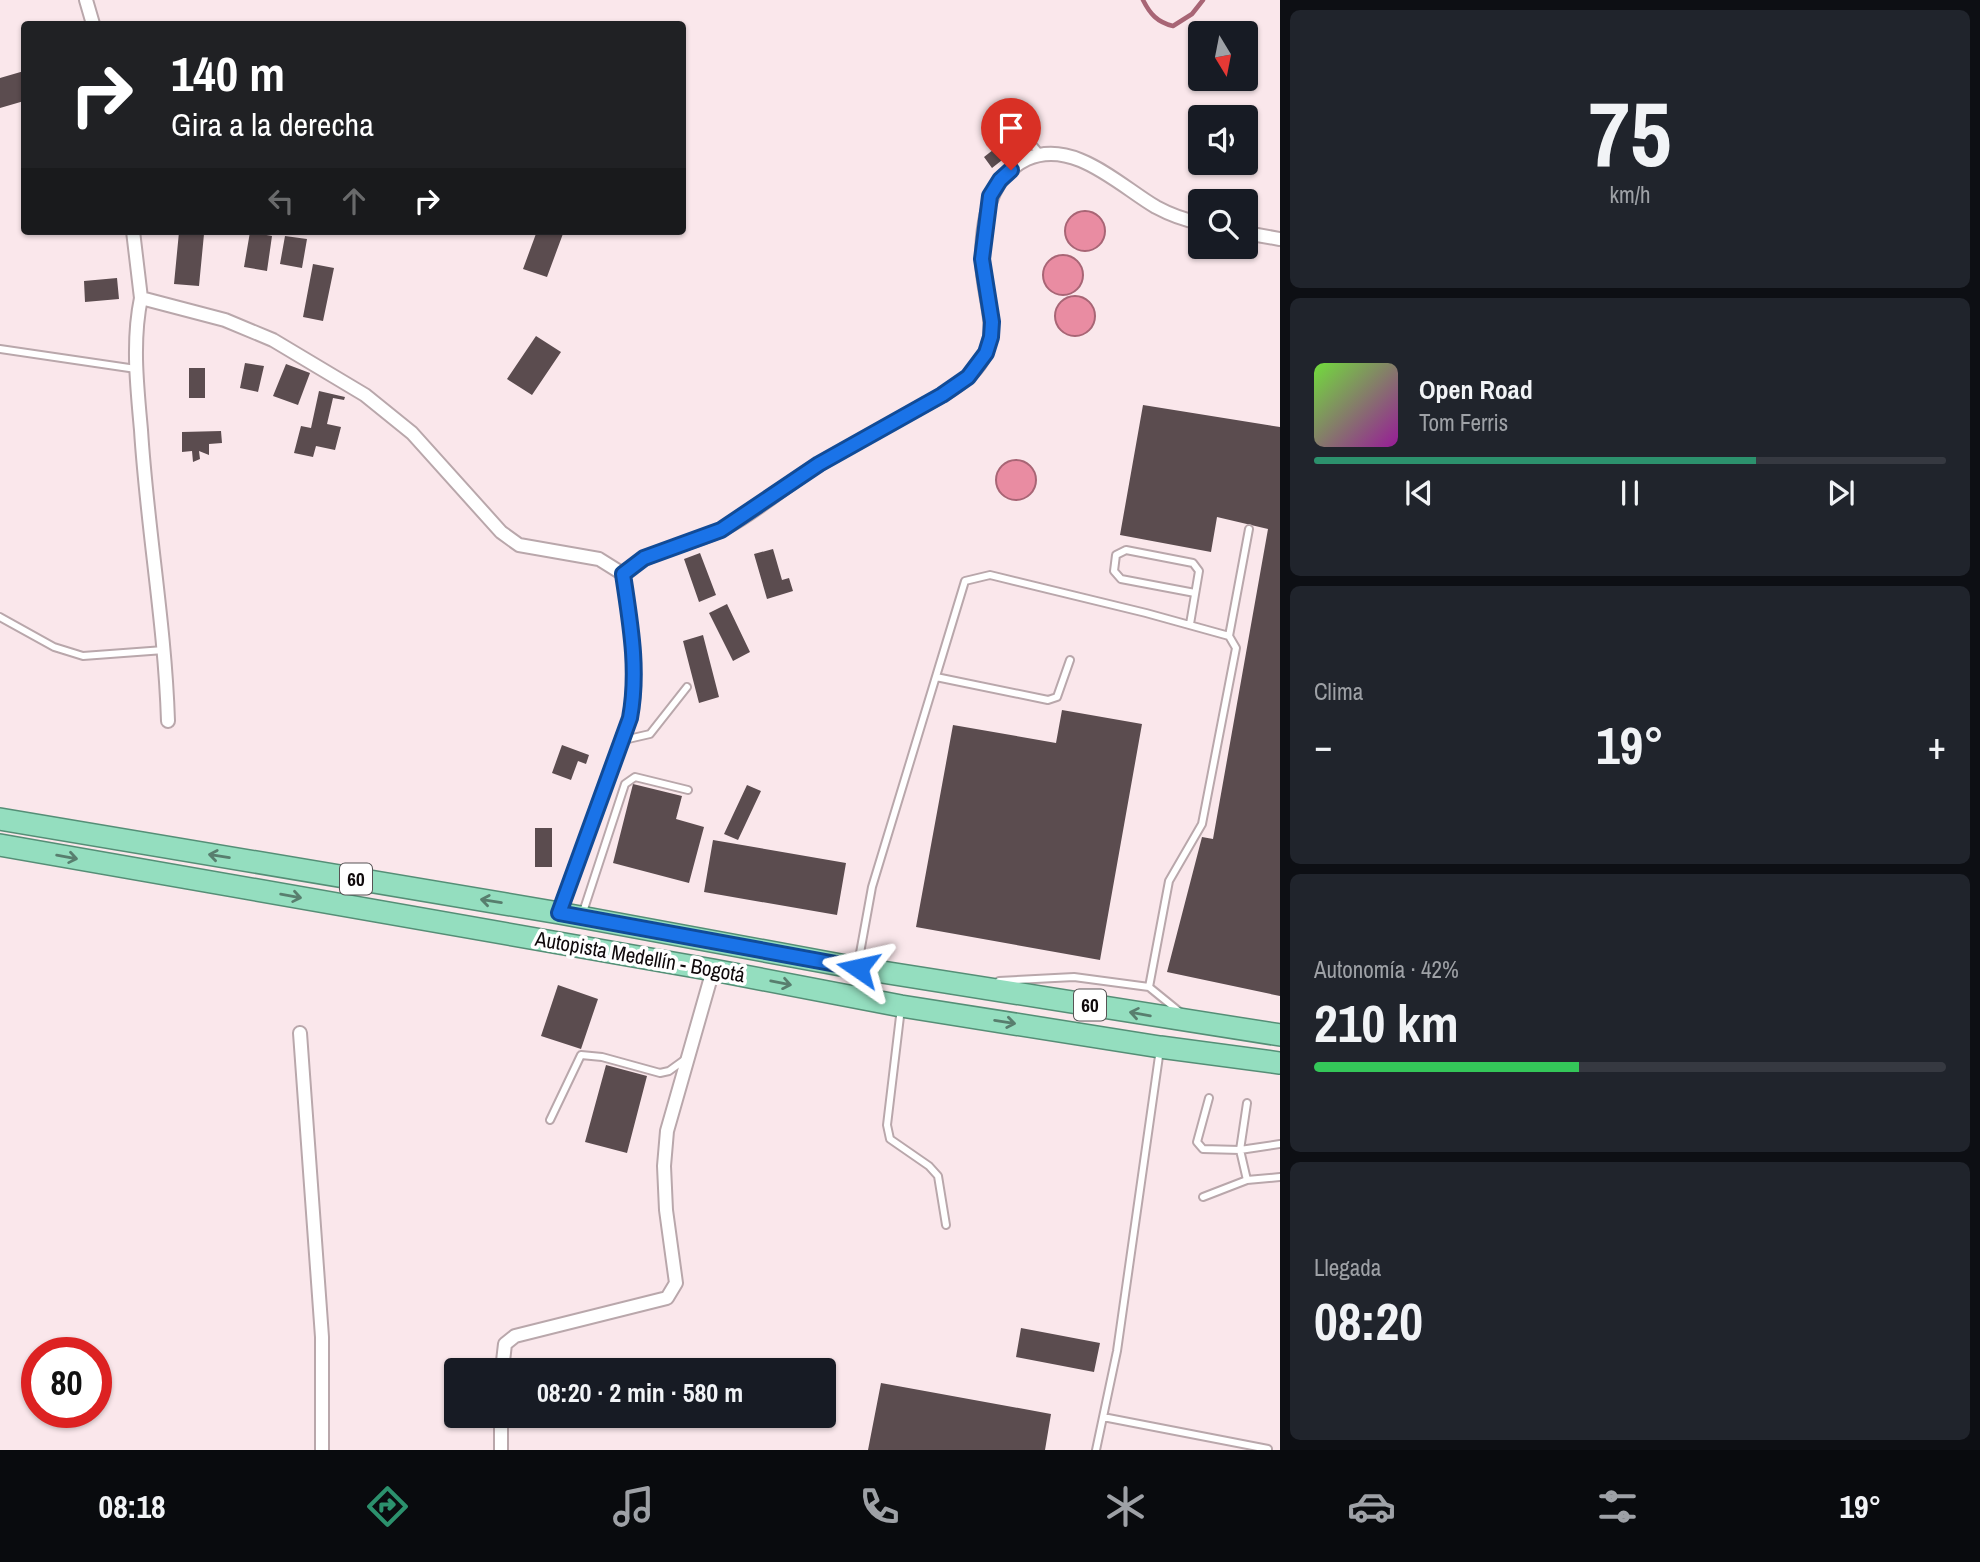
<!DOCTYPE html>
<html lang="es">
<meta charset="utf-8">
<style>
body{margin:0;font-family:"Archivo Narrow",sans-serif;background:#20242c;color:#f1f3f6;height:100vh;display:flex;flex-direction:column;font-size:26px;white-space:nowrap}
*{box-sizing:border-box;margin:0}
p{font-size:23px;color:#9ea1a6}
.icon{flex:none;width:38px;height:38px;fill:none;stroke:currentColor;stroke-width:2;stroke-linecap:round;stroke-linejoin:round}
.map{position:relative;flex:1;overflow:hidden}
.sheet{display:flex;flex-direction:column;gap:10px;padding:10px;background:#0d0f14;width:700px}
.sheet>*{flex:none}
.guide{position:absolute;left:21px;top:21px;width:665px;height:214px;border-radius:7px;box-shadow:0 2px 5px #0004;background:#202124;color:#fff;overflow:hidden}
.needle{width:46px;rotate:170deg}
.controls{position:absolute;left:1188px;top:21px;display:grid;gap:14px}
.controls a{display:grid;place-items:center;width:70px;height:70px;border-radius:7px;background:#171b24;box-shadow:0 2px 5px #0004;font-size:35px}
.speed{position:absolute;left:21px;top:1337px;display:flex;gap:14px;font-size:35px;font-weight:700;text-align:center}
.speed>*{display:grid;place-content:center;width:91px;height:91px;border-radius:50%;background:#171b24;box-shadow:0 2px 5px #0004;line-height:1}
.speed .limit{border:10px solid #d22;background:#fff;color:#111}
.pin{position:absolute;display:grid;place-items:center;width:60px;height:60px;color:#fff;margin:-72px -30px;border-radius:50% 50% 50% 0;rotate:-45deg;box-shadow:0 0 7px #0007}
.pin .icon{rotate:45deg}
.me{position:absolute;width:77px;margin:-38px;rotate:281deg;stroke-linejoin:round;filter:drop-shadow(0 0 5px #0008)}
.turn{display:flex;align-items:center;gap:24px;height:147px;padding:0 35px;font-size:32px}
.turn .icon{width:91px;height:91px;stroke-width:2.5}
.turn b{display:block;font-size:49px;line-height:60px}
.lanes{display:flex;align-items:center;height:66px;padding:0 35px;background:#0003;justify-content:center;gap:35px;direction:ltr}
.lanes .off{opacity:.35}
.big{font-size:52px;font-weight:800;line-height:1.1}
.sheet .widget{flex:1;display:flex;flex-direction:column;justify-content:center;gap:10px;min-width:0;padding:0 24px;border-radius:10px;background:#20242c}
.sheet .dial{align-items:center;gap:0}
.dial b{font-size:91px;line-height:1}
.song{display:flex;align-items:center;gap:21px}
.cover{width:84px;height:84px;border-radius:10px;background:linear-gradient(135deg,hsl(100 70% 55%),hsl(300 70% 35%))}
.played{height:7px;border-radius:4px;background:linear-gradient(90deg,#2c916d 70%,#363941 70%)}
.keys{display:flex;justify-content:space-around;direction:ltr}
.heat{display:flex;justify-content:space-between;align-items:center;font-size:38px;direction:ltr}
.charge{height:10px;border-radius:5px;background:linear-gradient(90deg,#34c759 42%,#363941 0)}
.trip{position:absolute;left:444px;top:1358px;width:392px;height:70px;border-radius:7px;background:#171b24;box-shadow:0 2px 5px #0004;font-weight:800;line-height:70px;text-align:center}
.dock{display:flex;height:112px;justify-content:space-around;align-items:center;background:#090b0e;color:#9ea1a6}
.dock .icon{width:49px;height:49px}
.dock .selected{color:#2c916d}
.dock b{font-size:32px;color:#f1f3f6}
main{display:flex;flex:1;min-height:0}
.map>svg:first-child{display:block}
.water{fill:#e98ca2;stroke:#a86575;stroke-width:2}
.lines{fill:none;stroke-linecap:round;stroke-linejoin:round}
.stream{stroke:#a86575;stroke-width:4.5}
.building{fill:#5b4c4f}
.service-casing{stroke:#b9a7ab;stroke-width:10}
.minor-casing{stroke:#b9a7ab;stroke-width:16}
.trunk-casing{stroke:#558e76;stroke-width:24}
.service{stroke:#fff;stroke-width:6}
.minor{stroke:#fff;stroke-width:12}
.trunk{stroke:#94debf;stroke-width:21}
.oneway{stroke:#587e6e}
.route-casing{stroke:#114b97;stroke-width:18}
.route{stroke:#1a73e8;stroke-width:12}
.labels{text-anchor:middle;stroke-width:7;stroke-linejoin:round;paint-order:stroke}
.shield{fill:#fff;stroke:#575354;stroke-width:2}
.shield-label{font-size:19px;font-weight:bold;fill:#0f090b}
.street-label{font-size:21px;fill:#0f090b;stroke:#fff}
</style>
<main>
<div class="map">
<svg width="1280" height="1450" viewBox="0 0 1280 1450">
<rect width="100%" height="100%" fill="#fae7eb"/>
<path class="water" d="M1065 231a20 20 0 1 1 40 0a20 20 0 1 1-40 0Z
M1043 275a20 20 0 1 1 40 0a20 20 0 1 1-40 0Z
M1055 316a20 20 0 1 1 40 0a20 20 0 1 1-40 0Z
M996 480a20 20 0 1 1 40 0a20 20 0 1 1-40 0Z"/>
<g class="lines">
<path class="stream" d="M1143,0C1150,14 1157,22 1173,26L1192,14L1203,0"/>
</g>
<path class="building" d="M24,71V101L0,108V78Z
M1012,135L1020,146L992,168L984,157Z
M537,231H564L547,277L523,269Z
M179,232L204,234L199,286L174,284Z
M250,232L272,236L267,271L244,267Z
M285,236L307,239L302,268L280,264Z
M313,264L334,268L323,321L303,317Z
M117,278L119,299L85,302L84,281Z
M536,336L561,352L532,395L507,379Z
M245,363L264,366L258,392L240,388Z
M286,364L310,373L298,405L273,396Z
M189,368H205V398H189Z
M319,391L345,397L344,400L333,398L327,424L341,427L335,450L316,446L313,457L294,453L301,426L311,428Z
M1143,405L1280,427V996L1167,972L1202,837L1213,839L1268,529L1217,517L1211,552L1120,535Z
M221,431L222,443L209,444V455L199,451L200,459L193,462L192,451L182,452V432Z
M773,549L782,580L789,578L793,591L767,599L754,554Z
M700,553L716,595L699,602L684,559Z
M727,604L750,652L733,661L709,613Z
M703,635L719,697L699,703L683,641Z
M1062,710L1142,724L1100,960L916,927L953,725L1056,743Z
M562,745L589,755L586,764L578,761L571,780L552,773Z
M633,784L682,796L676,819L704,827L689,883L613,863Z
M747,785L761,791L738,840L724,834Z
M535,828H552V867H535Z
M713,840L846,863L837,915L704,892Z
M558,985L598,999L581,1049L541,1036Z
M606,1065L647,1076L627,1153L585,1142Z
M1021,1328L1100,1343L1094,1372L1016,1357Z
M881,1383L1051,1414L1045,1450H868Z"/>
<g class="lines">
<g class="service-casing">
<path id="service" d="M1014,122L1041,155
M0,349L136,369
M0,617L54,647L83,656L164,650
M1190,624L1199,571L1193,563L1126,550L1116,555L1114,571L1121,579L1195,593
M1229,636L1249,529
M936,677L1048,700L1057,697L1070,660
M624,740L650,734L687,687
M582,915L625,784L635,777L688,790
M858,964L872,887L965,581L990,575L1146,613L1229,636L1236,648L1202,824L1169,881L1149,987
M999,981L1074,977L1149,987L1181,1013
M901,1008L887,1125L890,1139L929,1166L938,1176L946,1225
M1209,1098L1197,1142L1203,1149L1240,1150L1280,1144
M1247,1103L1240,1150L1247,1180
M550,1120L581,1055L602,1057L660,1073L669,1071L687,1058
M1203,1197L1247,1180L1280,1177
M1103,1417L1268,1449
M1096,1450L1117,1351L1160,1049"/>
</g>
<g class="minor-casing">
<path id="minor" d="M86,0L93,24
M133,231L141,298L225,320L273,340L365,395L412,433L501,532L519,545L599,559L623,574C630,622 639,669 630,718L559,913
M1246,233L1280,239
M141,298C132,341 137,386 141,430C147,527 165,624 168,721
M623,574C646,551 689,545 719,531C755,514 786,484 820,464C852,445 885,427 917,409C934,400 953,391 967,378C1009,341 982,304 982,259C982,221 990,176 1027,159C1073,138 1120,186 1156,207C1169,214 1185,220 1200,223
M300,1033L322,1337V1450
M502,1370L505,1344L515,1336L667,1298L676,1283L666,1210L664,1166L667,1131L713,970
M501,1450V1416"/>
</g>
<g class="trunk-casing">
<path id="trunk" d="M0,819L559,913L857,968L1280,1035
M0,845L713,970L901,1006L1160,1047L1280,1063"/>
</g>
<use href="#service" class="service"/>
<use href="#minor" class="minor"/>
<use href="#trunk" class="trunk"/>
</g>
<defs><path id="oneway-shaft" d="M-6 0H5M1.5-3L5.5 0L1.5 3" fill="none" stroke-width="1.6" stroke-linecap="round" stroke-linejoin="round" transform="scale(1.75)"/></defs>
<g class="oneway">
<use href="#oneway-shaft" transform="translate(219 856) rotate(-171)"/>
<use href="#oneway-shaft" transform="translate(67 857) rotate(10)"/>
<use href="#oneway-shaft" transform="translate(291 896) rotate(10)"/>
<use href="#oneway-shaft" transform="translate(491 901) rotate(-171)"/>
<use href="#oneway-shaft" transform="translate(781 983) rotate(11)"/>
<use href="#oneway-shaft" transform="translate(1140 1014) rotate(-170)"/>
<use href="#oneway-shaft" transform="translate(1005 1022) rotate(9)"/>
</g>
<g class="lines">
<g class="route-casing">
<path id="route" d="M858,968L559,913L630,718C639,669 630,622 623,574L644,558L721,530L819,464L942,395L968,377L986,353L991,337L992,322L982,259L990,196L1000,180L1011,170"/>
</g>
<use href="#route" class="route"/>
</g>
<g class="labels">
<g class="shield">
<rect x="340" y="863.5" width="32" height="31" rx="5"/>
<rect x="1074" y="989.5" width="32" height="31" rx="5"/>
</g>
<g class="shield-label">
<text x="356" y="886">60</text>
<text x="1090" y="1012">60</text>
</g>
<g class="street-label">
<text transform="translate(640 957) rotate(10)" y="7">Autopista Medellín - Bogotá</text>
</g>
</g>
</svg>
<div class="controls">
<a><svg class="needle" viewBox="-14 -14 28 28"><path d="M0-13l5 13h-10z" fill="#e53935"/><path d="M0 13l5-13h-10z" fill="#9ea1a6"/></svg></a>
<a><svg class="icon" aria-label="sound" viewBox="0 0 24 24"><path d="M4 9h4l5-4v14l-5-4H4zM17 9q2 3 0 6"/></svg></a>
<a><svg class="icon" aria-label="search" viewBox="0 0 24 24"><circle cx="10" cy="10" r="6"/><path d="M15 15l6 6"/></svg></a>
</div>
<div class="speed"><div class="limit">80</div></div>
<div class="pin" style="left:1011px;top:170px;background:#d93025"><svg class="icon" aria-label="arrive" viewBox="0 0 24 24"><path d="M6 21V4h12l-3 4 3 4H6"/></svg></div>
<svg class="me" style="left:858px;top:968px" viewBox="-20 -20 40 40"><path d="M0-17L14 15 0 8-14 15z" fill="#1a73e8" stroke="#fff" stroke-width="4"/></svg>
<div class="trip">08:20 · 2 min · 580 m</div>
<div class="guide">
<div class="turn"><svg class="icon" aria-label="right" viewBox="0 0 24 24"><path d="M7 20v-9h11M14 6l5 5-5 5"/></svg><div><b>140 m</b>Gira a la derecha</div></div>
<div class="lanes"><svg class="icon off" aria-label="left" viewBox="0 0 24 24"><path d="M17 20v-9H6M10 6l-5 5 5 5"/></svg><svg class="icon off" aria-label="ahead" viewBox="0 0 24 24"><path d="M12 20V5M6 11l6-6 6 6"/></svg><svg class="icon" aria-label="right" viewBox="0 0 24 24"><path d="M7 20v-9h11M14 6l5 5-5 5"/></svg></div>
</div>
</div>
<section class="sheet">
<div class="widget dial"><b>75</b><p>km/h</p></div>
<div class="widget">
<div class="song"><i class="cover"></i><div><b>Open Road</b><p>Tom Ferris</p></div></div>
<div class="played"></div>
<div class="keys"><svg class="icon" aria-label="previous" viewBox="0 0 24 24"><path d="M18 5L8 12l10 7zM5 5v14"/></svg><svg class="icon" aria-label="pause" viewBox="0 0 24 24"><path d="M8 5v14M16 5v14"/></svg><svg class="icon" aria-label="next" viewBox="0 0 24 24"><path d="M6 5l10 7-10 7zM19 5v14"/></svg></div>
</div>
<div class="widget"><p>Clima</p>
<div class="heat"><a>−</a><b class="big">19°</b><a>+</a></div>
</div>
<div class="widget"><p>Autonomía · 42%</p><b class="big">210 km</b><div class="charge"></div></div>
<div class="widget"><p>Llegada</p><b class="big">08:20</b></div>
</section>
</main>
<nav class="dock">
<b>08:18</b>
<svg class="icon selected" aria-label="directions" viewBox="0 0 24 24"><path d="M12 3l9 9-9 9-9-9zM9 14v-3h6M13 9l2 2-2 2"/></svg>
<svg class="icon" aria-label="music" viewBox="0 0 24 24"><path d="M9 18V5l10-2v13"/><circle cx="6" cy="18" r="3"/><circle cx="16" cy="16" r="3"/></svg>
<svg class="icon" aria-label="phone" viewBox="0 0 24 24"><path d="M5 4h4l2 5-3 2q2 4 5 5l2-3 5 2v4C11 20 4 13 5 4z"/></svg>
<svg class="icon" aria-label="climate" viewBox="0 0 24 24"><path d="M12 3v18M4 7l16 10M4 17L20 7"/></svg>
<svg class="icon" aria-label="car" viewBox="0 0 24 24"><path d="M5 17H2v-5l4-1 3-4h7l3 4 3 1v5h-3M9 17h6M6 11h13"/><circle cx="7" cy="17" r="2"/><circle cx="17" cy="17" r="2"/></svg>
<svg class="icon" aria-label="filters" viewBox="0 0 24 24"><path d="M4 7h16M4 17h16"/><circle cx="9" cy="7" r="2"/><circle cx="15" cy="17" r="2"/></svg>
<b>19°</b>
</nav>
